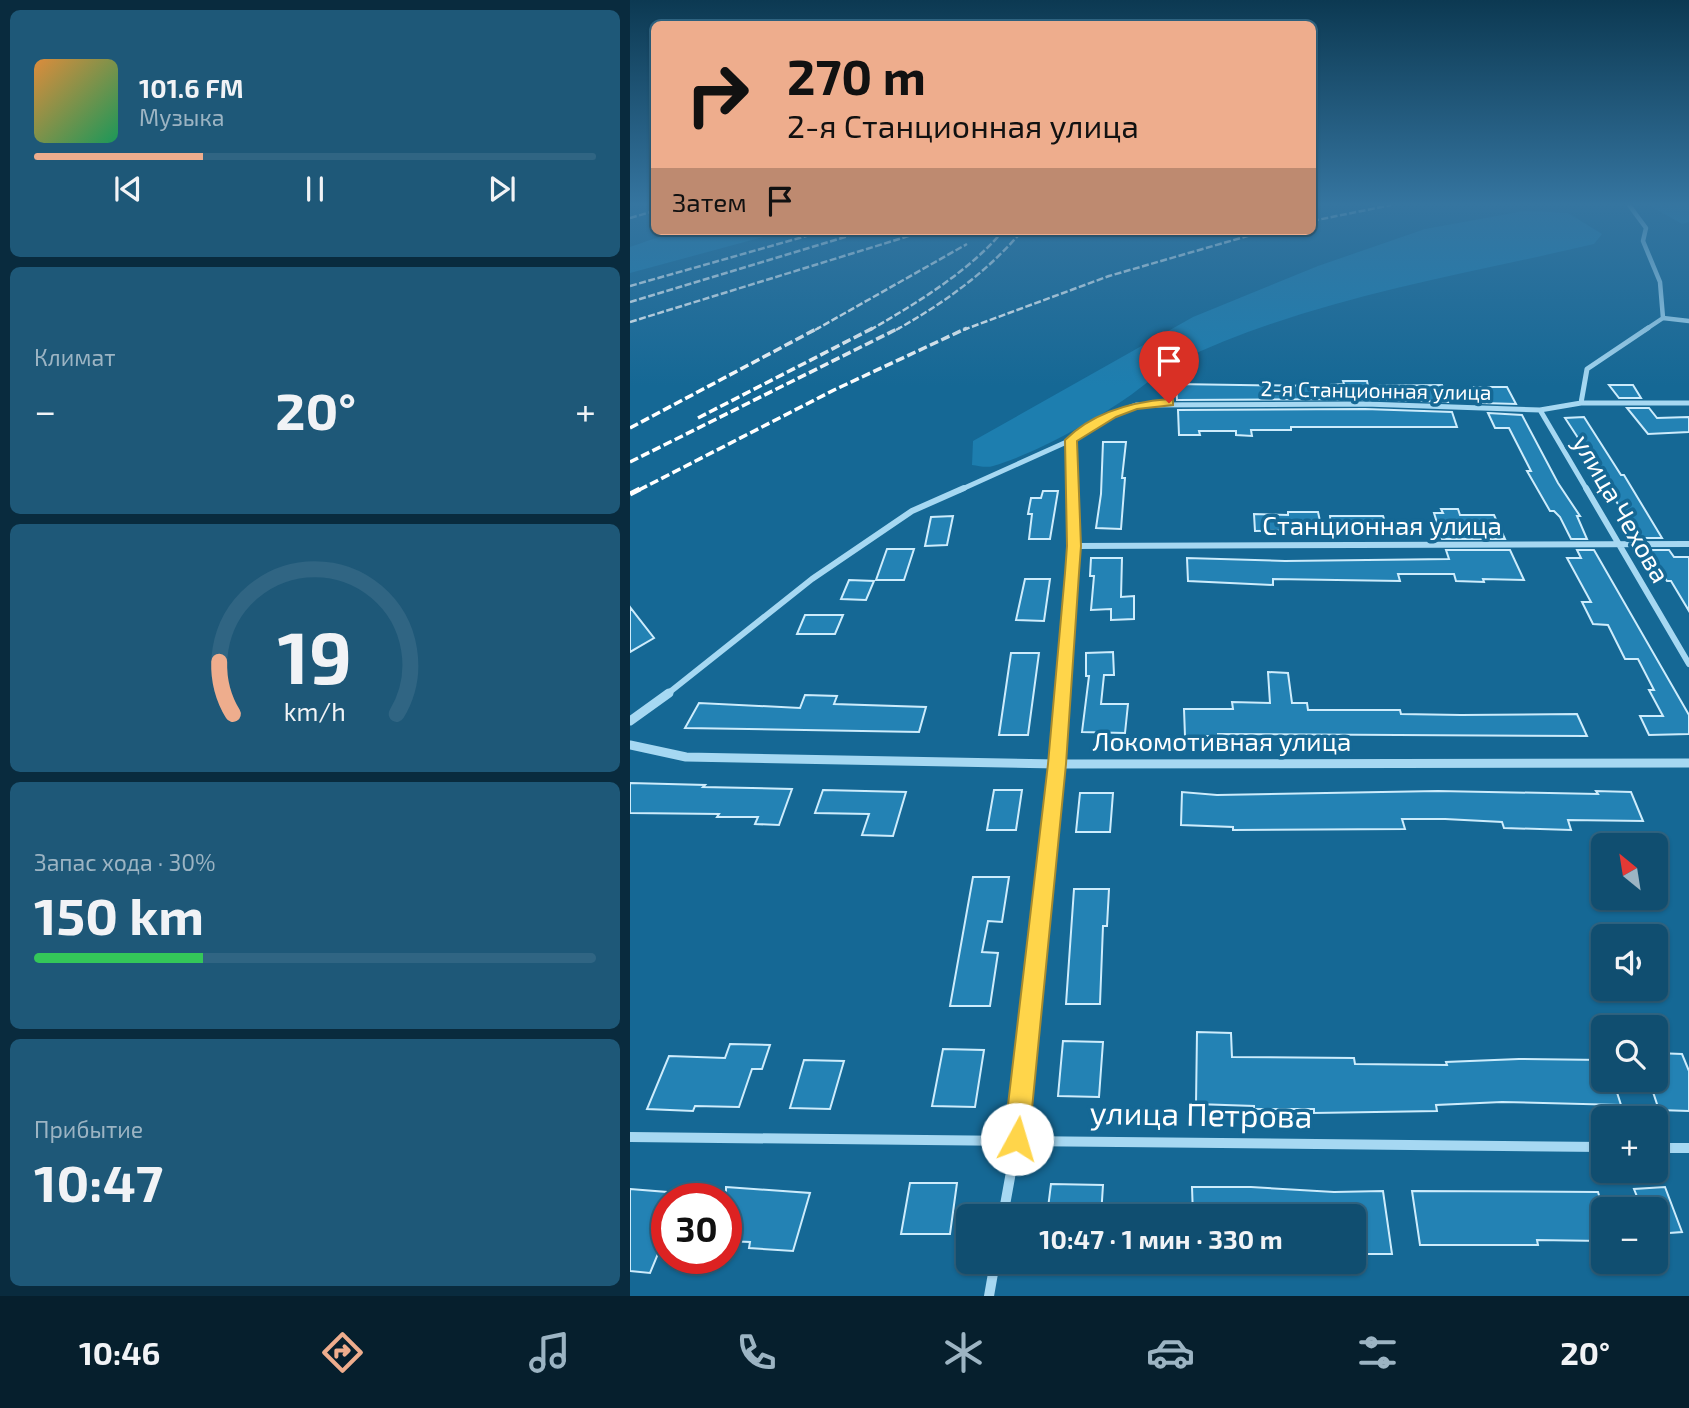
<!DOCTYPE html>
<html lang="ru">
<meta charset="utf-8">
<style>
body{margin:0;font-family:"Exo 2",sans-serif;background:#1e5878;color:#f1f3f6;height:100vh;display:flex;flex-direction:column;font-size:26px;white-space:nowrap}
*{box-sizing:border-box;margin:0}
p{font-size:23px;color:#9cb4c3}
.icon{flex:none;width:38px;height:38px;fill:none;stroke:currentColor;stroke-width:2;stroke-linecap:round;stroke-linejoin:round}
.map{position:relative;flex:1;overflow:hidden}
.side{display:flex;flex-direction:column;gap:10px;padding:10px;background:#092b3e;width:630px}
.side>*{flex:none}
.hud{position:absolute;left:21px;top:21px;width:665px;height:214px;border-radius:10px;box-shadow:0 2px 5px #0004,0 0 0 2px #306583;background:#eead8d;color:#111;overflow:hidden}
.needle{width:46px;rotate:330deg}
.fabs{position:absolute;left:961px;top:833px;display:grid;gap:14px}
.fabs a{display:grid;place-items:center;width:77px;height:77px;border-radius:10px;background:#104e70;box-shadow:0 2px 5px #0004,0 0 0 2px #306583;font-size:35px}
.speed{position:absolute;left:21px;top:1183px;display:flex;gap:14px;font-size:35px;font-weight:700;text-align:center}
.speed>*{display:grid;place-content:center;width:91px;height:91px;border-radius:50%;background:#104e70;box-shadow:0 2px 5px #0004,0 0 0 2px #306583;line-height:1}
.speed .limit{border:10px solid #d22;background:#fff;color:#111}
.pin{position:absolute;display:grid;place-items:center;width:60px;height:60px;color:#fff;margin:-72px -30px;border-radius:50% 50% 50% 0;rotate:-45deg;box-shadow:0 0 7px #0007}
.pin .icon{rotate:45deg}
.me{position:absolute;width:77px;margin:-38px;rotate:6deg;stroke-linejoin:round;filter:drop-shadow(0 0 5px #0008)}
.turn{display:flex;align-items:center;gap:24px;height:147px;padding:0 21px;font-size:32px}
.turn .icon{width:91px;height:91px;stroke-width:2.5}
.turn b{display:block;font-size:49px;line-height:60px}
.then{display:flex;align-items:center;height:66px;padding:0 21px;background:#0003;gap:14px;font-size:26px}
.big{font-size:52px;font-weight:700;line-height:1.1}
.side .tile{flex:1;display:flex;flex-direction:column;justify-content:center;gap:10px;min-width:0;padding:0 24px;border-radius:10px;background:#1e5878}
.side .dial{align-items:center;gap:0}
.dial svg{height:182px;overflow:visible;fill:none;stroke:#306583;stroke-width:7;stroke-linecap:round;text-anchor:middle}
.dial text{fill:#f1f3f6;stroke:none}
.song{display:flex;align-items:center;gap:21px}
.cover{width:84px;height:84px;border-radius:10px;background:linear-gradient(135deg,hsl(30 70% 55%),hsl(150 70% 35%))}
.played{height:7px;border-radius:4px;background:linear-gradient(90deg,#eead8d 30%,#306583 30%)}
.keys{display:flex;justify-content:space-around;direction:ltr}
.heat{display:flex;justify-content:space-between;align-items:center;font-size:38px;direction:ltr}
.charge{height:10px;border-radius:5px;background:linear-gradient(90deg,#34c759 30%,#306583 0)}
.trip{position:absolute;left:326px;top:1204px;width:410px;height:70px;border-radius:10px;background:#104e70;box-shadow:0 2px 5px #0004,0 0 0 2px #306583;font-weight:700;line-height:70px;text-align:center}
.menu{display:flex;height:112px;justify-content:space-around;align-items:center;background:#061f2d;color:#9cb4c3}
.menu .icon{width:49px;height:49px}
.menu .on{color:#eead8d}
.menu b{font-size:32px;color:#f1f3f6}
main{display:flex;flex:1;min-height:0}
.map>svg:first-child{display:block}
.green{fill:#1d7eaf}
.building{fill:#2382b4;stroke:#cdecfc;stroke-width:2}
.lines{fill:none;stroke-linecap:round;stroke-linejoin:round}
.minor-far4{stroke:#a6d8f2;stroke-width:4.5}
.minor-far3{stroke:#a6d8f2;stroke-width:5}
.minor-far2{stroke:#a6d8f2;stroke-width:6}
.minor-far1{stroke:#a6d8f2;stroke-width:9}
.minor{stroke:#a6d8f2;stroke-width:10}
.rail-far2{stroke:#fff;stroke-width:2.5;stroke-dasharray:7 2.5;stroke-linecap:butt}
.rail-far1{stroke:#fff;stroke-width:3.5;stroke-dasharray:9 3.5;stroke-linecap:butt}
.rail{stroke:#fff;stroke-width:5;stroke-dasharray:11 5;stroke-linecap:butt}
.route{fill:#ffd54a;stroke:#a68a30;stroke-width:2}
.labels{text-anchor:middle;stroke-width:7;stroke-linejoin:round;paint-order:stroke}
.far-street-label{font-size:21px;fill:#fff;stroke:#156895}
.street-label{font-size:26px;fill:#fff;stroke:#156895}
.near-street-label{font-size:32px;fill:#fff;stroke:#156895}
</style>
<main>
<section class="side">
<div class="tile">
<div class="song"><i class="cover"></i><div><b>101.6 FM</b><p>Музыка</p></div></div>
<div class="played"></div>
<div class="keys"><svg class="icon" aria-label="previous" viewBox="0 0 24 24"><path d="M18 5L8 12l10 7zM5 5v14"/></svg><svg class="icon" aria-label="pause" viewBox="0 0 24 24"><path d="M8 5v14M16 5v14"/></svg><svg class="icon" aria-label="next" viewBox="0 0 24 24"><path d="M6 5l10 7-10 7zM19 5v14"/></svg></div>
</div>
<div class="tile"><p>Климат</p>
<div class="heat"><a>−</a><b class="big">20°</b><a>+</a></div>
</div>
<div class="tile dial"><svg viewBox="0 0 100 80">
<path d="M14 69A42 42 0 1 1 86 69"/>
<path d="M14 69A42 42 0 0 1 8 46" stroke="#eead8d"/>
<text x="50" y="56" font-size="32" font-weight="700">19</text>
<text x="50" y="72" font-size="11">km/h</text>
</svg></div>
<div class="tile"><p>Запас хода · 30%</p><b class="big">150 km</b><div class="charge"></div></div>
<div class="tile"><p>Прибытие</p><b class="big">10:47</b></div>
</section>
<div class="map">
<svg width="1059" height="1296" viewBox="0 0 1059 1296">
<rect width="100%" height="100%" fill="#156895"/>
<path class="green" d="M1019,205H1059V222L1052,224Z
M894,211L938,213L972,234L964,244C824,277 678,299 547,362C528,372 513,387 495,399C460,423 404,454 363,466C357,468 349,466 342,465L343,441L563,317L688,266L795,229Z
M46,231H155L0,273V247Z"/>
<path class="building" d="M713,381H737L738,386L812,385L818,402L735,399L547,400L546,384L684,386L714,384Z
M979,385H1003L1011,398H989Z
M844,387H877L886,404L852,403Z
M997,408H1019L1027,418L1059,417V432L1018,434Z
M735,409L822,412L827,427H661V430H621L622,436L606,435V431H569L570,435H549L548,410Z
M858,413L892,415L928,483L950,516H947L957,539H941L930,517L924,511H920L897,471H901L879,428H865Z
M954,417L991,475H994L1032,538H1008L1003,531L967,467L935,418Z
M473,442H496L492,478H495L491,529L466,528L471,494Z
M413,491H428L420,539H399L402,514H398L401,498H411Z
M811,509H828L830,515H864L875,539H812L804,513H813Z
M658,512H688L692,530L625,531L624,514L658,515Z
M323,516L317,545L295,546L301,517Z
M700,516H753L758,530H701Z
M257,549H284L274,580H246Z
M816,550H880L894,580L853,579L854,582L826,581L824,574H768L770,581L643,579V585L558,581L557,558L655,561L819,559Z
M947,550H964L1059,715V734L1019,735L1010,716H1033L1019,690H1024L1008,659H995L978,625L963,624L952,602H961L937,558H951Z
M1016,550H1039L1044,557H1059V611L1041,581H1037Z
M461,558H492L491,597L504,596V619L481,620V609L461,610L464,576H460Z
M395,579H420L414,621L386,620Z
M219,580L244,581L236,600L211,599Z
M0,607L24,638L0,652Z
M175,615H213L205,634H167Z
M483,652L484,675H474L471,704H498L495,733L452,732L459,676H456V653Z
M381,653H409L398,735H369Z
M638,672L658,673L662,703H677L678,710H770L771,714L831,715L947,714L957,736L588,734V736H555L554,709H603L602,702L640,703Z
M175,695L207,696L204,704L296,707L289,732L55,728L69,703L170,708Z
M0,783L75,785L73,787L162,789L149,825L125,824L128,817H87L89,814L0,813Z
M193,790L276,792L263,836L232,835L239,814L185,813Z
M364,790H392L386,830H357Z
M808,791L968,794L966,791L1001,792L1013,821L938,820L941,830L874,828L872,822L815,819H772L775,829L603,830V827L551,825L552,792L587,795Z
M450,793H483L480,832H446Z
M343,877H379L372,922L358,921L352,952L368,953L360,1006H320Z
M444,889H479L477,926H473L470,1004H436Z
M567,1032L601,1033L602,1057L724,1058L725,1064L817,1065L816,1062L889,1059L973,1060V1080H983L991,1105L872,1102L806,1105L807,1111L684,1113V1109H624V1106L566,1104Z
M433,1041L473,1042L469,1097L428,1096Z
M100,1044L140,1045L132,1069H122L109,1107L65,1106L63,1111L17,1109L39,1056L95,1058Z
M313,1049L354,1050L345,1107L302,1106Z
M1026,1053L1052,1054L1059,1071V1111L1029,1110L1019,1080H1026Z
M174,1060L214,1061L200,1109L160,1108Z
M280,1183H327L320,1234H271Z
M421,1184L473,1185L471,1216H417Z
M96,1187L180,1193L163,1251L119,1248L120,1242L96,1241Z
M562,1187H621L704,1192L753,1191L762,1254H723V1216H563Z
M1035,1187L1052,1232L1026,1234V1209H1012L1004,1189Z
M0,1189L37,1192V1232L20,1273L0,1271Z
M782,1191L968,1192L973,1209V1241L907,1240L908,1245H790Z"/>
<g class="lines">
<path class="minor-far4" d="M999,205L1016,228L1013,241L1030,282L1033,318L1015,330
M1033,318L1059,321"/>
<path class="minor-far3" d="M951,403L957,369L1018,328
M910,410L957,490
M441,440L442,490
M330,490L441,440L481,414L506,405L735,404L910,410L951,403H1059"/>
<path class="minor-far2" d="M956,488L1059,664
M444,546L1059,544
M36,695L182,579L282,511L334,488
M432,695L444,546L442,488"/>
<path class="minor-far1" d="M0,721L39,693
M0,745L56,757L427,764L1059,763
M406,958L433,693"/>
<path class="minor" d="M0,1137L973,1147
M1026,1148H1059
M373,1216L387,1139L406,957
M359,1296L365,1262"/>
<path class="rail-far2" d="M0,218L24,211
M682,221L761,205
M0,286L194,231
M0,302L235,231
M0,322L295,231
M185,330L337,244
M240,330C287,303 338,272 373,231
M266,330C314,303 356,273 392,231
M333,330L479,276L635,231"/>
<path class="rail-far1" d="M68,418L243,328
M0,428L188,328
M0,462L269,328
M9,490L204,390L337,328"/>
<path class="rail" d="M0,494L12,488"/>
</g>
<linearGradient id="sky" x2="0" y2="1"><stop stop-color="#0c3952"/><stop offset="0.53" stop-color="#3575a0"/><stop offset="1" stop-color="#3575a0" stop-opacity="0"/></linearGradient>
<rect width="1059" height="386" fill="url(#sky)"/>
<path class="route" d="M539,399L543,400V405L507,409L486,417L447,441L451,546L449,573L436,764L399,1139L396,1148L387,1151L378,1148L374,1139L418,764L435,573L437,546L435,440C463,412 501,402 539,399Z"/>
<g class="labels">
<g class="far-street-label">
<text transform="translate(746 391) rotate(1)" y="7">2-я Станционная улица</text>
</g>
<g class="street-label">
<text transform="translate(991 509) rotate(60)" y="9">улица Чехова</text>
<text x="752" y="535">Станционная улица</text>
<text x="592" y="751">Локомотивная улица</text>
</g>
<g class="near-street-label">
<text transform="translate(571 1115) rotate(1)" y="11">улица Петрова</text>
</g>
</g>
</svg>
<div class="fabs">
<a><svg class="needle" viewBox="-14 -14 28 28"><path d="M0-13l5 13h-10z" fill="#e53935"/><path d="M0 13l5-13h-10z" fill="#9cb4c3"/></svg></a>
<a><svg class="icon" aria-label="sound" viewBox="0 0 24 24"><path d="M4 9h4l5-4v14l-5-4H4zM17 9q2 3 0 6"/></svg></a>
<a><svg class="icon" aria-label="search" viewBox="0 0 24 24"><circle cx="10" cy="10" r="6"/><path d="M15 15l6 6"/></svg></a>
<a>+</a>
<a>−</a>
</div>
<div class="speed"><div class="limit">30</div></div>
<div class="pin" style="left:539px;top:403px;background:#d93025"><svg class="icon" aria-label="arrive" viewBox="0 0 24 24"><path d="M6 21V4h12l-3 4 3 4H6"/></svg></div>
<svg class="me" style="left:387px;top:1139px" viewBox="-20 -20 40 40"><circle r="19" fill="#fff"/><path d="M0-13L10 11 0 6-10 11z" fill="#ffd54a"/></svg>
<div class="trip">10:47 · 1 мин · 330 m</div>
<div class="hud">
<div class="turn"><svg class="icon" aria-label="right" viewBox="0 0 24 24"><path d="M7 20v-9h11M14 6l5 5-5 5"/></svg><div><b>270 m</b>2-я Станционная улица</div></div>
<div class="then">Затем<svg class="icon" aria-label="arrive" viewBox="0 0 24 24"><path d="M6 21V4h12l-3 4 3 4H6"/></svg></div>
</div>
</div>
</main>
<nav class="menu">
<b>10:46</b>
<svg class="icon on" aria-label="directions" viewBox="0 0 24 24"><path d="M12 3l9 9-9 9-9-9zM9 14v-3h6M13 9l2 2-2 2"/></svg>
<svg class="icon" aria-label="music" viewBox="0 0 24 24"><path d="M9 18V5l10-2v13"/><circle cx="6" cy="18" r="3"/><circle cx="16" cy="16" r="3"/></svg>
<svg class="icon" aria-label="phone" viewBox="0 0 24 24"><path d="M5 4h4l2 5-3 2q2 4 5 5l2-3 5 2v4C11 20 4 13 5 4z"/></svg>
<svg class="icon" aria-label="climate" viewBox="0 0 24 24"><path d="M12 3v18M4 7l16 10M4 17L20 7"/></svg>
<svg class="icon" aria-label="car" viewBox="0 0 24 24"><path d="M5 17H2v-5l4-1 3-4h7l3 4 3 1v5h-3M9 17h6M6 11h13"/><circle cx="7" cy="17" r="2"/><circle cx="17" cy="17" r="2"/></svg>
<svg class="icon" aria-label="filters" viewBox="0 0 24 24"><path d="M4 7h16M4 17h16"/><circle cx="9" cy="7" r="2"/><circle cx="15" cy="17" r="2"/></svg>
<b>20°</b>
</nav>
